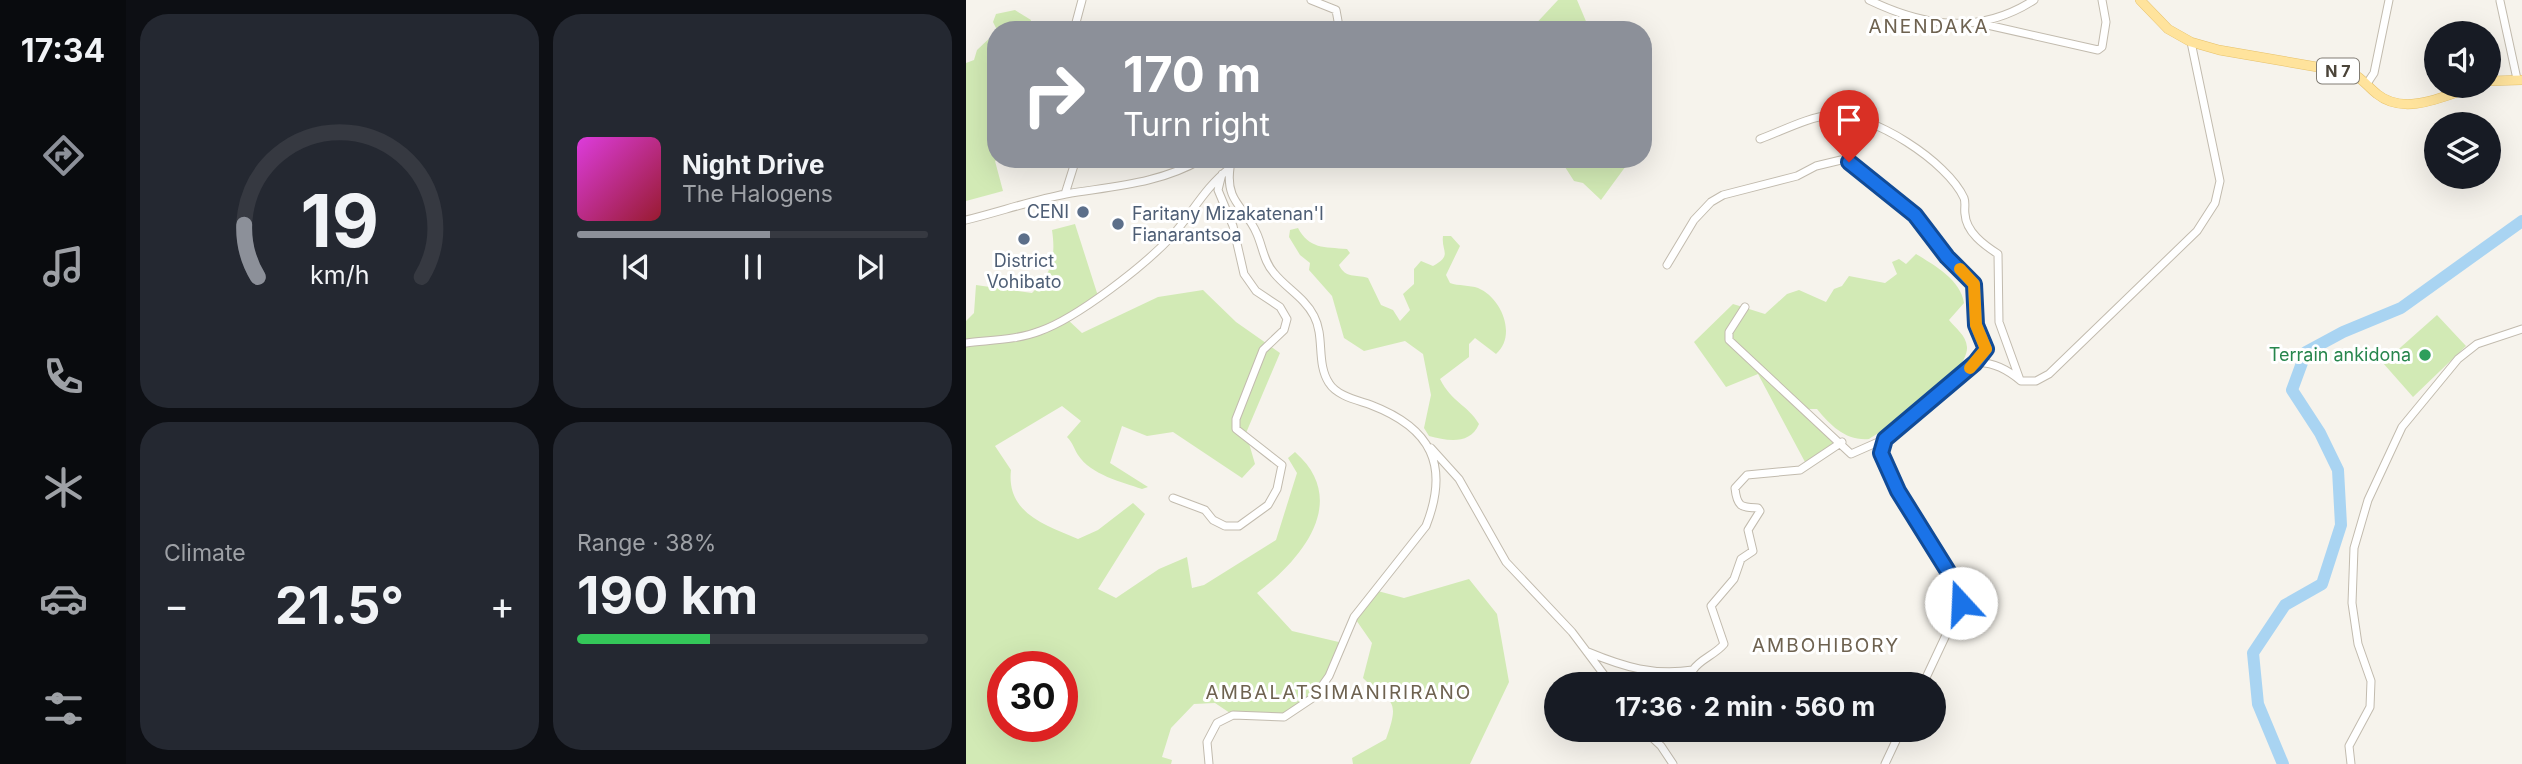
<!DOCTYPE html>
<meta charset="utf-8">
<style>
body{margin:0;font-family:Inter,sans-serif;background:#242831;color:#f1f3f6;height:100vh;display:flex;flex-direction:column;font-size:26px;white-space:nowrap}
*{box-sizing:border-box;margin:0}
p{font-size:23px;color:#9ea1a6}
.icon{flex:none;width:38px;height:38px;fill:none;stroke:currentColor;stroke-width:2;stroke-linecap:round;stroke-linejoin:round}
.map{position:relative;flex:1;overflow:hidden}
.side{display:flex;flex-direction:column;gap:14px;padding:14px;background:#0d0f14;width:840px}
.side>*{flex:none}
.top-card{position:absolute;left:21px;top:21px;width:665px;height:147px;border-radius:28px;box-shadow:0 7px 28px #0002;background:#8c9099;color:#fff;overflow:hidden}
.buttons{position:absolute;left:1458px;top:21px;display:grid;gap:14px}
.buttons a{display:grid;place-items:center;width:77px;height:77px;border-radius:50%;background:#171b24;box-shadow:0 7px 28px #0002;font-size:35px}
.speed{position:absolute;left:21px;top:651px;display:flex;gap:14px;font-size:35px;font-weight:700;text-align:center}
.speed>*{display:grid;place-content:center;width:91px;height:91px;border-radius:50%;background:#171b24;box-shadow:0 7px 28px #0002;line-height:1}
.speed .limit{border:10px solid #d22;background:#fff;color:#111}
.pin{position:absolute;display:grid;place-items:center;width:60px;height:60px;color:#fff;margin:-72px -30px;border-radius:50% 50% 50% 0;rotate:-45deg;box-shadow:0 0 7px #0007}
.pin .icon{rotate:45deg}
.me{position:absolute;width:77px;margin:-38px;rotate:340deg;stroke-linejoin:round;filter:drop-shadow(0 0 5px #0008)}
.turn{display:flex;align-items:center;gap:24px;height:147px;padding:0 21px;font-size:32px}
.turn .icon{width:91px;height:91px;stroke-width:2.5}
.turn b{display:block;font-size:49px;line-height:60px}
.big{font-size:52px;font-weight:700;line-height:1.1}
.side .card{flex:1;display:flex;flex-direction:column;justify-content:center;gap:10px;min-width:0;padding:0 24px;border-radius:28px;background:#242831}
.side .dial{align-items:center;gap:0}
.dial svg{height:182px;overflow:visible;fill:none;stroke:#363941;stroke-width:7;stroke-linecap:round;text-anchor:middle}
.dial text{fill:#f1f3f6;stroke:none}
.song{display:flex;align-items:center;gap:21px}
.cover{width:84px;height:84px;border-radius:10px;background:linear-gradient(135deg,hsl(300 70% 55%),hsl(350 70% 35%))}
.played{height:7px;border-radius:4px;background:linear-gradient(90deg,#8c9099 55%,#363941 55%)}
.keys{display:flex;justify-content:space-around;direction:ltr}
.heat{display:flex;justify-content:space-between;align-items:center;font-size:38px;direction:ltr}
.charge{height:10px;border-radius:5px;background:linear-gradient(90deg,#34c759 38%,#363941 0)}
.side .tiles{flex:1;display:grid;gap:14px;grid-template-columns:repeat(2,1fr)}
.trip{position:absolute;left:578px;top:672px;width:402px;height:70px;border-radius:35px;background:#171b24;box-shadow:0 7px 28px #0002;font-weight:700;line-height:70px;text-align:center}
main{display:flex;flex:1;min-height:0}
.dock{display:flex;flex-direction:column;width:126px;justify-content:space-around;align-items:center;background:#090b0e;color:#9ea1a6}
.dock .icon{width:49px;height:49px}
.dock .active{color:#8c9099}
.dock b{font-size:32px;color:#f1f3f6}
.map>svg:first-child{display:block}
.green{fill:#d2eab5;fill-rule:evenodd}
.lines{fill:none;stroke-linecap:round;stroke-linejoin:round}
.river{stroke:#a9d4f2;stroke-width:12}
.minor-casing{stroke:#c2bbae;stroke-width:9}
.major-casing{stroke:#e6c16a;stroke-width:10}
.minor{stroke:#fff;stroke-width:7}
.major{stroke:#ffe39c;stroke-width:9}
.route-casing{stroke:#114b97;stroke-width:18}
.route{stroke:#1a73e8;stroke-width:12}
.slow{stroke:#f59e0b;stroke-width:12}
.service-dot{fill:#5c6f8a;stroke:#fff;stroke-width:2.5}
.leisure-dot{fill:#2e9e5b;stroke:#fff;stroke-width:2.5}
.labels{text-anchor:middle;stroke-width:6;stroke-linejoin:round;paint-order:stroke}
.shield{fill:#fff;stroke:#817c74;stroke-width:2}
.shield-label{font-size:16px;font-weight:bold;fill:#4b4439}
.service-label{font-size:18px;fill:#4e5e75;stroke:#fff;text-anchor:end}
.leisure-label{font-size:18px;fill:#27864d;stroke:#fff;text-anchor:end}
.neighbourhood-label{font-size:19px;letter-spacing:2px;fill:#6e6250;stroke:#fff}
</style>
<main>
<nav class="dock">
<b>17:34</b>
<svg class="icon active" aria-label="directions" viewBox="0 0 24 24"><path d="M12 3l9 9-9 9-9-9zM9 14v-3h6M13 9l2 2-2 2"/></svg>
<svg class="icon" aria-label="music" viewBox="0 0 24 24"><path d="M9 18V5l10-2v13"/><circle cx="6" cy="18" r="3"/><circle cx="16" cy="16" r="3"/></svg>
<svg class="icon" aria-label="phone" viewBox="0 0 24 24"><path d="M5 4h4l2 5-3 2q2 4 5 5l2-3 5 2v4C11 20 4 13 5 4z"/></svg>
<svg class="icon" aria-label="climate" viewBox="0 0 24 24"><path d="M12 3v18M4 7l16 10M4 17L20 7"/></svg>
<svg class="icon" aria-label="car" viewBox="0 0 24 24"><path d="M5 17H2v-5l4-1 3-4h7l3 4 3 1v5h-3M9 17h6M6 11h13"/><circle cx="7" cy="17" r="2"/><circle cx="17" cy="17" r="2"/></svg>
<svg class="icon" aria-label="filters" viewBox="0 0 24 24"><path d="M4 7h16M4 17h16"/><circle cx="9" cy="7" r="2"/><circle cx="15" cy="17" r="2"/></svg>
</nav>
<section class="side">
<div class="tiles">
<div class="card dial"><svg viewBox="0 0 100 80">
<path d="M14 69A42 42 0 1 1 86 69"/>
<path d="M14 69A42 42 0 0 1 8 46" stroke="#8c9099"/>
<text x="50" y="56" font-size="32" font-weight="700">19</text>
<text x="50" y="72" font-size="11">km/h</text>
</svg></div>
<div class="card">
<div class="song"><i class="cover"></i><div><b>Night Drive</b><p>The Halogens</p></div></div>
<div class="played"></div>
<div class="keys"><svg class="icon" aria-label="previous" viewBox="0 0 24 24"><path d="M18 5L8 12l10 7zM5 5v14"/></svg><svg class="icon" aria-label="pause" viewBox="0 0 24 24"><path d="M8 5v14M16 5v14"/></svg><svg class="icon" aria-label="next" viewBox="0 0 24 24"><path d="M6 5l10 7-10 7zM19 5v14"/></svg></div>
</div>
<div class="card"><p>Climate</p>
<div class="heat"><a>−</a><b class="big">21.5°</b><a>+</a></div>
</div>
<div class="card"><p>Range · 38%</p><b class="big">190 km</b><div class="charge"></div></div>
</div>
</section>
<div class="map">
<svg width="1556" height="764" viewBox="0 0 1556 764">
<rect width="100%" height="100%" fill="#f6f3ec"/>
<path class="green" d="M592,0H611L622,26L628,30H564Z
M49,10L65,20L63,30H31L27,22L30,14Z
M30,32V159H32L29,161L37,191L0,201V63L8,60L11,50Z
M564,159H665L635,200L617,183L608,181L599,167Z
M109,224L132,296L101,319L116,333L192,297L237,290L270,322L314,353L280,433L289,464L276,478L207,432L181,436L156,426L144,463L182,487L176,489C156,482 125,475 112,455C108,449 107,443 101,437L115,421L96,406L29,446L45,470C40,513 79,525 112,539L132,530L167,503L179,514L132,589L150,598L193,569L221,557L226,588L238,585L310,540L331,473L322,458L329,452C385,501 335,560 291,593L326,631L377,643L348,697L318,717L267,715L249,703L228,704L205,728L196,757L206,760L205,764H0V321L8,313L10,285L66,293C86,274 90,257 86,230ZM37,667H96V726H37Z
M332,228C343,249 358,247 381,249L384,253L373,265C380,279 389,274 402,278L415,305L427,310L434,321L444,310L437,294L448,284V269L455,261L467,266C487,255 475,252 477,236H485L494,246L480,275L484,283C492,286 504,285 512,288C536,298 551,336 530,354L509,338L503,344V357L474,379C486,403 501,404 513,424C504,445 482,441 463,436L458,428L465,395L457,354L439,341L398,351L378,338L366,296L343,270L344,263L334,255L323,237L324,230Z
M950,254C968,265 995,280 998,303L983,320C990,329 1000,335 1001,347C1003,374 926,425 903,439C880,441 865,426 851,409H839L873,443L839,462L792,374L760,387L728,342L767,304L799,314L821,294L833,290L860,302L868,289L876,286L883,276L919,283L931,274L926,262L933,259L940,264Z
M1471,315L1500,346L1447,397L1417,363Z
M503,579L531,614L543,682L504,764H387L386,758L420,739C436,695 423,704 397,678L406,643L388,617L408,590L438,598Z"/>
<g class="lines">
<path class="river" d="M1317,764L1292,704L1287,653L1319,605L1356,584L1375,525L1372,470L1354,433L1326,390L1340,352L1377,332L1435,308L1556,221"/>
<g class="minor-casing">
<path id="minor" d="M345,0L370,10L372,21L368,30
M903,0C959,27 1014,35 1068,0
M1534,1L1551,79
M1017,24L1132,50L1136,47L1140,22L1136,0
M108,30L116,0
M1402,82L1408,73L1423,0
M794,139C816,131 842,117 865,115C905,112 982,162 998,198C1000,203 998,209 999,214C1000,232 1018,245 1032,254L1033,322L1054,380
M99,194L110,159
M0,220C33,212 67,200 100,194C148,186 193,184 236,159
M701,265L728,220L745,202L757,195L831,176L850,166L875,160L890,165L949,215L981,257L1008,284L1010,325L1020,349L1009,363L919,439L885,454L763,340V332L779,307
M0,343C24,340 51,340 74,331C111,318 178,266 205,237C226,214 238,188 264,168L263,159
M1009,363C1027,361 1042,370 1055,381H1070L1083,374L1231,231L1249,203L1254,181L1225,42
M919,439L915,453L918,465L993,589L995,603L957,684
M465,448L493,479L540,562L606,632L645,684
M207,498L239,510L247,520L259,526H273L302,505L311,489L316,465L270,429V419L297,350L318,330L321,319L314,307L290,291L278,274L267,226L252,190L256,174
M622,652C658,667 688,676 727,670C734,659 749,655 758,644L745,606L768,579L775,559L787,551L782,530L794,511L792,508C776,507 771,508 769,488L781,475L834,470L876,442
M678,730L695,746L707,764
M243,764L241,742L251,723L267,715L318,717L348,697L363,676L388,617L460,526C484,465 465,428 405,405C391,400 371,396 363,383C350,363 359,337 348,316C339,298 320,288 308,273C298,262 297,248 291,234C280,207 259,203 264,168
M919,764L935,730
M1385,764L1383,746L1404,707L1405,681L1392,644L1386,603L1388,548L1402,500L1436,427L1492,359L1511,344L1556,329"/>
</g>
<g class="major-casing">
<path id="major" d="M1174,0L1202,29L1225,42L1253,50L1386,73C1397,79 1402,87 1411,94C1439,117 1480,95 1509,86
M1522,81L1556,80"/>
</g>
<use href="#minor" class="minor"/>
<use href="#major" class="major"/>
</g>
<g class="lines">
<g class="route-casing">
<path id="route" d="M883,162L949,215L981,257L1008,284L1010,325L1020,349L1009,363L919,439L915,453L932,491L993,589L995,603"/>
</g>
<use href="#route" class="route"/>
<path class="slow" d="M994,269L1008,284L1010,325L1020,349L1004,368"/>
</g>
<g class="service-dot">
<circle cx="117" cy="212" r="7"/>
<circle cx="152" cy="224" r="7"/>
<circle cx="58" cy="239" r="7"/>
</g>
<circle class="leisure-dot" cx="1459" cy="355" r="7"/>
<g class="labels">
<rect class="shield" x="1351" y="58.5" width="42" height="25" rx="5"/>
<g class="shield-label">
<text x="1372" y="77">N 7</text>
</g>
<g class="service-label">
<text x="103" y="218">CENI</text>
<text x="166" y="220" text-anchor="start">Faritany Mizakatenan'I<tspan x="166" dy="21">Fianarantsoa</tspan></text>
<text x="58" y="267" text-anchor="middle">District<tspan x="58" dy="21">Vohibato</tspan></text>
</g>
<g class="leisure-label">
<text x="1445" y="361">Terrain ankidona</text>
</g>
<g class="neighbourhood-label">
<text x="963" y="33">ANENDAKA</text>
<text x="860" y="652">AMBOHIBORY</text>
<text x="373" y="699">AMBALATSIMANIRIRANO</text>
</g>
</g>
</svg>
<div class="buttons">
<a><svg class="icon" aria-label="sound" viewBox="0 0 24 24"><path d="M4 9h4l5-4v14l-5-4H4zM17 9q2 3 0 6"/></svg></a>
<a><svg class="icon" aria-label="layers" viewBox="0 0 24 24"><path d="M12 4l9 5-9 5-9-5zM3 14l9 5 9-5"/></svg></a>
</div>
<div class="speed"><div class="limit">30</div></div>
<div class="pin" style="left:883px;top:162px;background:#d93025"><svg class="icon" aria-label="arrive" viewBox="0 0 24 24"><path d="M6 21V4h12l-3 4 3 4H6"/></svg></div>
<svg class="me" style="left:995px;top:603px" viewBox="-20 -20 40 40"><circle r="19" fill="#fff"/><path d="M0-13L10 11 0 6-10 11z" fill="#1a73e8"/></svg>
<div class="trip">17:36 · 2 min · 560 m</div>
<div class="top-card">
<div class="turn"><svg class="icon" aria-label="right" viewBox="0 0 24 24"><path d="M7 20v-9h11M14 6l5 5-5 5"/></svg><div><b>170 m</b>Turn right</div></div>
</div>
</div>
</main>
